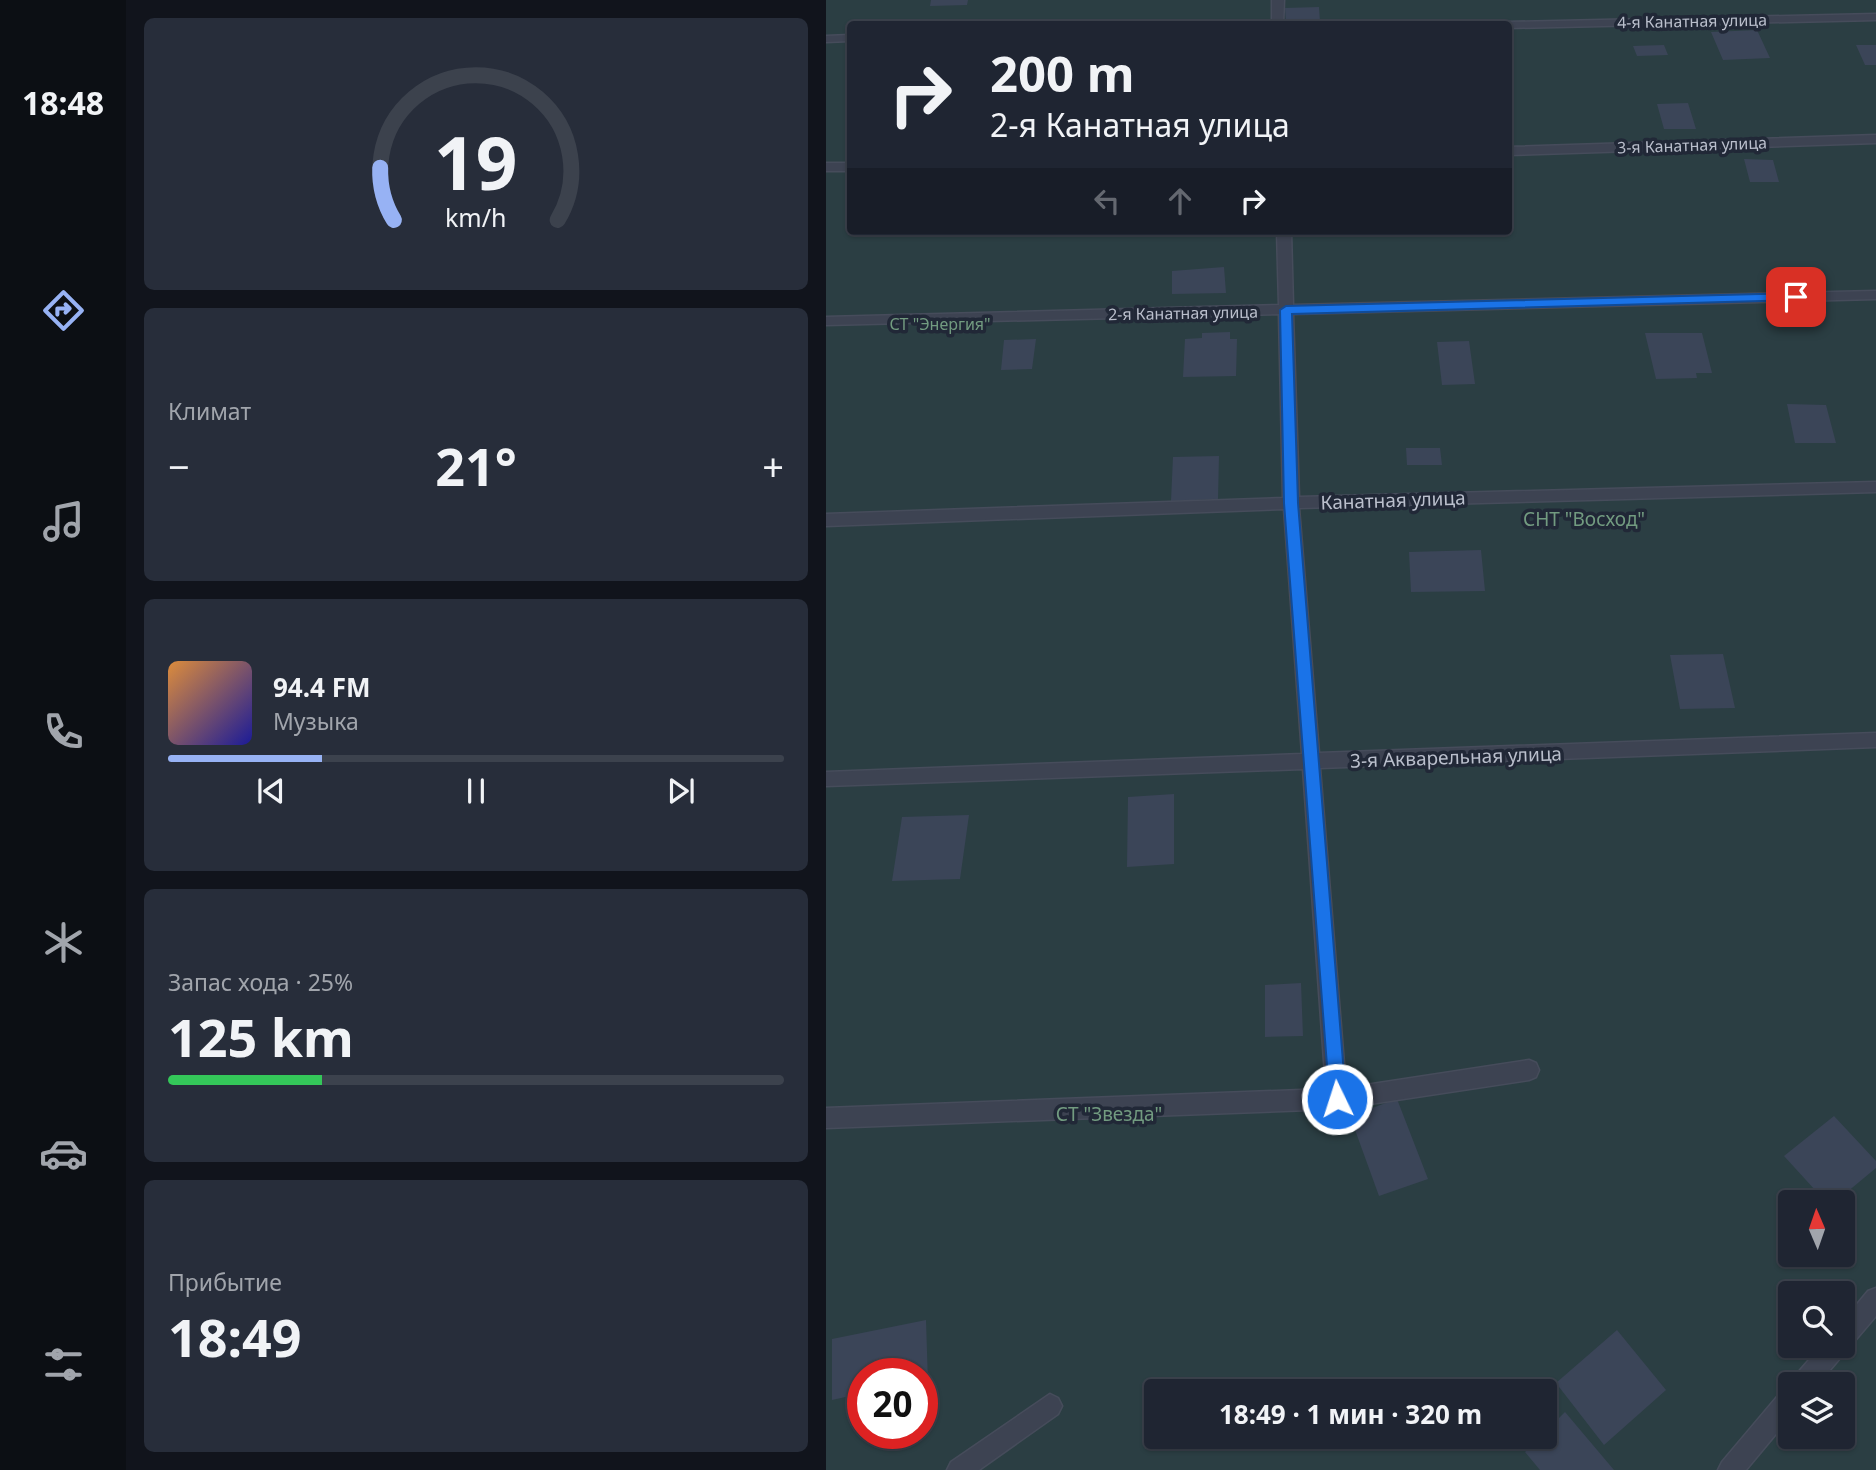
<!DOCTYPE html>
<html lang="ru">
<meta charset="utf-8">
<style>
body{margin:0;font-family:"Noto Sans",sans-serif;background:#272d3a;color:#f1f3f6;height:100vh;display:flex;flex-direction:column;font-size:26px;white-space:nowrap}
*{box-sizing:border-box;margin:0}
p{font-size:23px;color:#a1a5ac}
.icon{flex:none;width:38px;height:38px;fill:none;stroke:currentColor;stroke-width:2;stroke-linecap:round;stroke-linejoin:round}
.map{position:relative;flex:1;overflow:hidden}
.panel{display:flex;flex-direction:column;gap:18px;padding:18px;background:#11141c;width:700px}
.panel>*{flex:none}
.top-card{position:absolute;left:21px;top:21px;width:665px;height:214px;border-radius:7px;box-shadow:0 2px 5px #0004,0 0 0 2px #3c424d;background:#1f2532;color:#f1f3f6;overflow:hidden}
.needle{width:46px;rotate:358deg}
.tools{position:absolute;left:952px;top:1190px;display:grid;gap:14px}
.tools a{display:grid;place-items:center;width:77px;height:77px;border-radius:7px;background:#1f2532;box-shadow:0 2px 5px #0004,0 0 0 2px #3c424d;font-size:35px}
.speed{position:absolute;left:21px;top:1358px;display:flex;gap:14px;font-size:35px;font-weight:700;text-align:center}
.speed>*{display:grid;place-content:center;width:91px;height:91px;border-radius:50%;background:#1f2532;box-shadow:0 2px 5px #0004,0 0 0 2px #3c424d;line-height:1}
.speed .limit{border:10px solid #d22;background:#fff;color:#111}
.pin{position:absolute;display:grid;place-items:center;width:60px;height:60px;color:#fff;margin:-30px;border-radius:14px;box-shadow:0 4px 10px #0006}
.me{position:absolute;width:77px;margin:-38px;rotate:356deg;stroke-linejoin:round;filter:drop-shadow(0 0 5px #0008)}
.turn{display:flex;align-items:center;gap:24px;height:147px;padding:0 28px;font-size:32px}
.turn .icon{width:91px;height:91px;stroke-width:2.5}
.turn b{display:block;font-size:49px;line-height:60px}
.lanes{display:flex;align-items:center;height:66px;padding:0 28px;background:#0003;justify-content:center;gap:35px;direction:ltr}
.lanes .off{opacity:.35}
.big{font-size:52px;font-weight:700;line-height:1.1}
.panel .widget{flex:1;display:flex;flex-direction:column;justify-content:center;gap:10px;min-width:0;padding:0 24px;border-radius:10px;background:#272d3a}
.panel .dial{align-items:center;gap:0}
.dial svg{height:182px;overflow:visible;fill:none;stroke:#3c424d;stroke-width:7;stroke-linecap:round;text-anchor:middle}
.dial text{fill:#f1f3f6;stroke:none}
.song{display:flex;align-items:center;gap:21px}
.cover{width:84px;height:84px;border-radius:10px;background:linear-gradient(135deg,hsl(30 70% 55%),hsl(240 70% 35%))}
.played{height:7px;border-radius:4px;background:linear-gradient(90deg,#97b2f4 25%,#3c424d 25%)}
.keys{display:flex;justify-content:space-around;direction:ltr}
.heat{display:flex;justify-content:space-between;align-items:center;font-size:38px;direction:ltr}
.charge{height:10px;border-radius:5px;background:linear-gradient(90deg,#34c759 25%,#3c424d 0)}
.trip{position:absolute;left:318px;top:1379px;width:413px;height:70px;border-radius:7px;background:#1f2532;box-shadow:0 2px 5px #0004,0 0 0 2px #3c424d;font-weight:700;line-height:70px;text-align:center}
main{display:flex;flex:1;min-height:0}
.dock{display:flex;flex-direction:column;width:126px;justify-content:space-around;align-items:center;background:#0c0f14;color:#a1a5ac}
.dock .icon{width:49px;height:49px}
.dock .current{color:#97b2f4}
.dock b{font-size:32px;color:#f1f3f6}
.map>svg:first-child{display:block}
.green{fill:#2b3e43;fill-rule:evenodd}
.building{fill:#3b4558}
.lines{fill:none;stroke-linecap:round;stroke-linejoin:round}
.service-casing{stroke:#464c5b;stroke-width:3}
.service{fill:#3d4352;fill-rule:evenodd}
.route{fill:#1a73e8;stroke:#114b97;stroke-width:2}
.labels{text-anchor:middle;stroke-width:7;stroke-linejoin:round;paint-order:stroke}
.far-street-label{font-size:16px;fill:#babfcc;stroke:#212837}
.far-park-label{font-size:16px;fill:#729b80;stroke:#212837}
.street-label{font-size:19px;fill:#babfcc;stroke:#212837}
.park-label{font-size:19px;fill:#729b80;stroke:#212837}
</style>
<main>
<nav class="dock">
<b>18:48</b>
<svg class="icon current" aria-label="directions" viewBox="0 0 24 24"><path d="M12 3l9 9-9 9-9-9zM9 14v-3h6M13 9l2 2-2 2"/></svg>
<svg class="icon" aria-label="music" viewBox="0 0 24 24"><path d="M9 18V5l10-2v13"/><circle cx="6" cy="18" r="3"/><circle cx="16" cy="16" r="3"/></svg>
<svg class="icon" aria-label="phone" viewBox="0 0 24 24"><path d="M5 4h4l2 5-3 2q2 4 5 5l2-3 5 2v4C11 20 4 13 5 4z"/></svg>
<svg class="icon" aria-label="climate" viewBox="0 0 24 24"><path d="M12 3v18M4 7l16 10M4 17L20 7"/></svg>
<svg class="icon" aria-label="car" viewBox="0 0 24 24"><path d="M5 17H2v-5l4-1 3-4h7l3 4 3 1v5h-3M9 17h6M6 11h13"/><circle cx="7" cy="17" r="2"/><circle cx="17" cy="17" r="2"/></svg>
<svg class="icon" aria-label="filters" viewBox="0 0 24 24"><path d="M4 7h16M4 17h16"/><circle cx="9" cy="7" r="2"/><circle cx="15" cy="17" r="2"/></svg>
</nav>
<section class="panel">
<div class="widget dial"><svg viewBox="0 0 100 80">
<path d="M14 69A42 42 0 1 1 86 69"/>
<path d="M14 69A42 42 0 0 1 8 46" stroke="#97b2f4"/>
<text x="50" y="56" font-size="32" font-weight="700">19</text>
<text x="50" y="72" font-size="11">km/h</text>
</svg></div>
<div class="widget"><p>Климат</p>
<div class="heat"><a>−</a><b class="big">21°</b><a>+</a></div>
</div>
<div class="widget">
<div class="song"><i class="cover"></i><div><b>94.4 FM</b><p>Музыка</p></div></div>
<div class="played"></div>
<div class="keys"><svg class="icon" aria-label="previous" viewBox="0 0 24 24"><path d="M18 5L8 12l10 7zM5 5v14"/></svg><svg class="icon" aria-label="pause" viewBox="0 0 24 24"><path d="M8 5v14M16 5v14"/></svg><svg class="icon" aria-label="next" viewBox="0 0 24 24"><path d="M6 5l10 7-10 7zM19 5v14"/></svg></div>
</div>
<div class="widget"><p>Запас хода · 25%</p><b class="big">125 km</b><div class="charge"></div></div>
<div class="widget"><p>Прибытие</p><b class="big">18:49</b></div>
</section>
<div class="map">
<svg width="1050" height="1470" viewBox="0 0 1050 1470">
<rect width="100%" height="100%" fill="#293142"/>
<path class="green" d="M0,0H1050V1470H0ZM24,24H682V231H24ZM964,1202H1017V1255H964ZM964,1293H1017V1346H964ZM37,1374H96V1433H37ZM964,1384H1017V1437H964ZM331,1391H719V1437H331Z"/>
<path class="building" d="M105,0H142L141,5L104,6Z
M493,7L494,22L460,23L459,8Z
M931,30L944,58L897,60L885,32Z
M838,45L842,55L811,56L807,46Z
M1030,45H1050V65H1039Z
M862,103L870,129H838L831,104Z
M918,159L947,160L953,182H924Z
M398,267L400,293L346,294V271Z
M404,332V339H411L410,376L357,377L359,339L376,338V333Z
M819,333H876L886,373H870L871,378L830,379Z
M210,339L206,369L175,370L178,340Z
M643,341L649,384L616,385L611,342Z
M961,404L1000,405L1010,443H969Z
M580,448H614L616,465H581Z
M393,456L392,499L345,501L347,457Z
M655,550L659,591L585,592L583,552Z
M897,654L909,708L854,709L844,655Z
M348,794V864L301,867L302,797Z
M143,815L134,879L66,881L76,817Z
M475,983L477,1036L439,1037V985Z
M571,1099L602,1179L553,1196L524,1116Z
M1008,1116L1050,1161V1168L1009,1202H1000L958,1156Z
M100,1320L103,1415L96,1417V1374H37V1393L6,1400V1339Z
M791,1330L840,1390L778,1445L730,1383Z
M739,1412L788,1470H714L699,1452L714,1437H719V1432Z"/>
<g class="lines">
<g class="service-casing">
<path id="service" d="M446,0H458L457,24H446Z
M1050,14V20L682,28V24H677L682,22Z
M24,35V41L0,42V36Z
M1050,135V143L682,155V147Z
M0,163H24V171H0Z
M451,231H465L467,305L1050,291V299L467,314L473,497L1050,482V492L473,508L493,753L1050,733V747L494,768L520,1088L703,1060L710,1063L713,1070L710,1077L703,1080L511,1109L0,1128V1108L500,1089L477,769L0,786V772L476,754L458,509L0,526V514L457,498L453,314L0,325V317L453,305Z
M1050,1288V1316L992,1384H965L969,1376L995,1346H1017V1321L1042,1291Z
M964,1387V1417L920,1470H892L896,1462L956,1391Z
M224,1394L232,1398L236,1406L232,1414L153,1470H121L125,1462Z"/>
</g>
<use href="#service" class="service"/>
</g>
<path class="route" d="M970,293L974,294V300L466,314L472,503L520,1099L517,1105L511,1108L504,1105L458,503L454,310L460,306Z"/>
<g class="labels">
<g class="far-street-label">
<text transform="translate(866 21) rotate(-1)" y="6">4-я Канатная улица</text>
<text transform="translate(866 145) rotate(-2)" y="6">3-я Канатная улица</text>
<text transform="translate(357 313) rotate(-1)" y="6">2-я Канатная улица</text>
</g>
<g class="far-park-label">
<text x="114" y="330">СТ "Энергия"</text>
</g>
<g class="street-label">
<text transform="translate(567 500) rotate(-2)" y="7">Канатная улица</text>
<text transform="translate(630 757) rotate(-2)" y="7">3-я Акварельная улица</text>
</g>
<g class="park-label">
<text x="758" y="526">СНТ "Восход"</text>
<text x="283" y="1121">СТ "Звезда"</text>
</g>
</g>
</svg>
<div class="tools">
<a><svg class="needle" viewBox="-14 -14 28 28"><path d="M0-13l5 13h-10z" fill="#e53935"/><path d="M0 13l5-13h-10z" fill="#a1a5ac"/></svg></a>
<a><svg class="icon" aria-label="search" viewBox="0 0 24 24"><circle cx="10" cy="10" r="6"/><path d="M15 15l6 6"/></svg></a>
<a><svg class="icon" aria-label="layers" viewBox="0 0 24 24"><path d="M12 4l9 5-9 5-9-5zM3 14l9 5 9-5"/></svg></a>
</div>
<div class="speed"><div class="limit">20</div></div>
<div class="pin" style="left:970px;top:297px;background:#d93025"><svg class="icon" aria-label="arrive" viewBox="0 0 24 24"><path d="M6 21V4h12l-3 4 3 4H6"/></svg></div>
<svg class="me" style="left:511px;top:1099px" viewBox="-20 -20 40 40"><circle r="17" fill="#1a73e8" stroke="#fff" stroke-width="3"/><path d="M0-11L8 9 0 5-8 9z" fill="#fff"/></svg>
<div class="trip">18:49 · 1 мин · 320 m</div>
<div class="top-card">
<div class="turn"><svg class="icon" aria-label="right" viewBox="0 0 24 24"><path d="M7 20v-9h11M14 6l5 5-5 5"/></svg><div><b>200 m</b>2-я Канатная улица</div></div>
<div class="lanes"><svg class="icon off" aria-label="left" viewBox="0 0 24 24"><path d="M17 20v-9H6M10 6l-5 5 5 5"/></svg><svg class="icon off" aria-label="ahead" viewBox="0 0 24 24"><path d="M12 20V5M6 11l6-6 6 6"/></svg><svg class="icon" aria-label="right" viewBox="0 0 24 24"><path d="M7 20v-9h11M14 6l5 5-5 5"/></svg></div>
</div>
</div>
</main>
